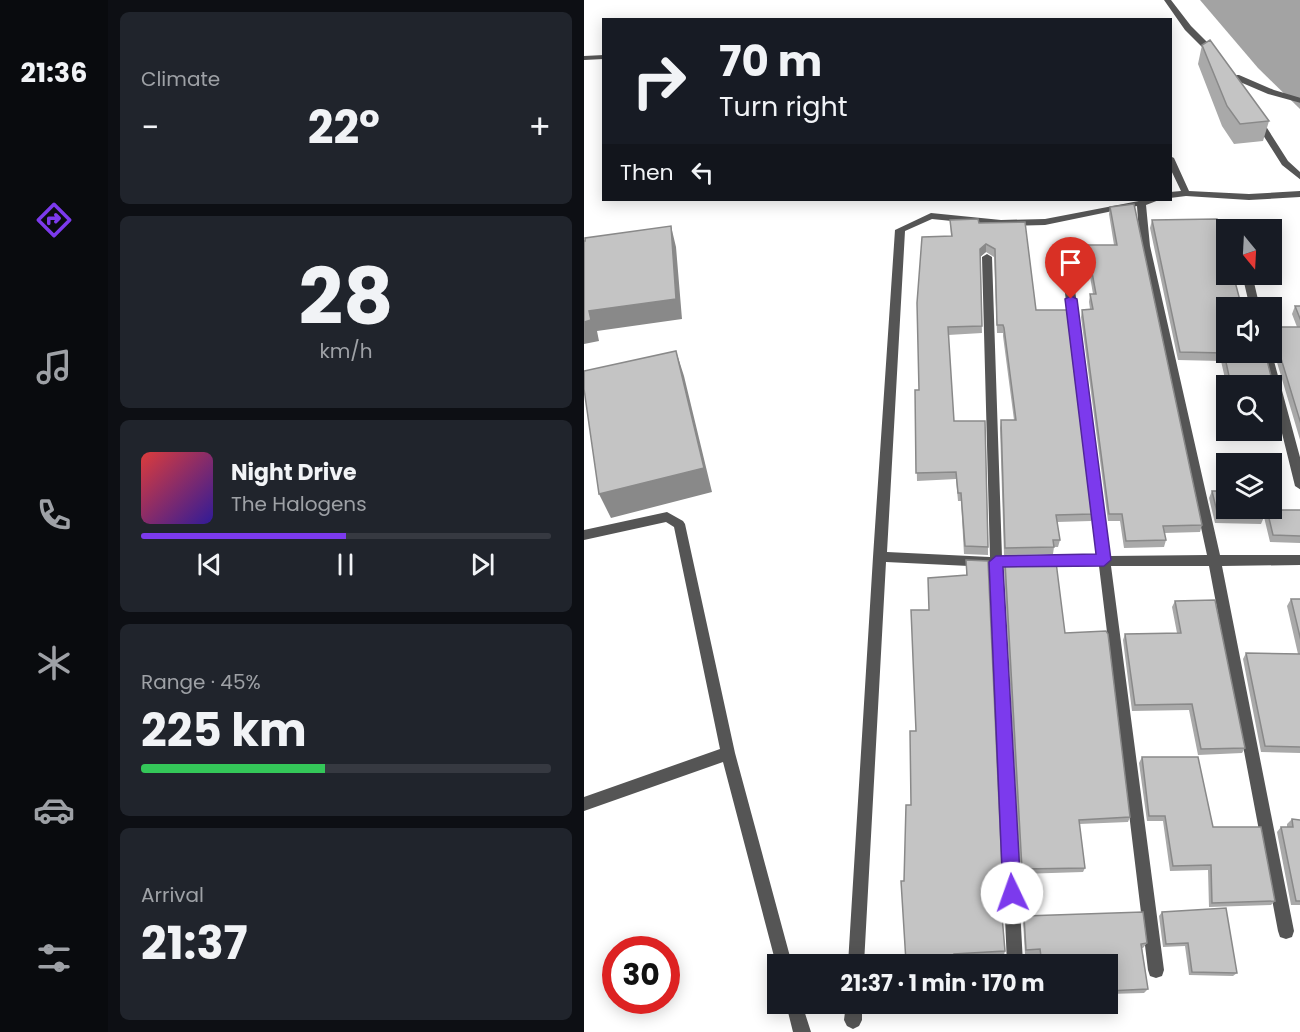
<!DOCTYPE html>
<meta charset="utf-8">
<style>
body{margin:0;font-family:Poppins,sans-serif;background:#20242c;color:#f1f3f6;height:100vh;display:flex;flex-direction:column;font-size:22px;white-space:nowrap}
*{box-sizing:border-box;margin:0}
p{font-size:20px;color:#9ea1a6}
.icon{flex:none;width:33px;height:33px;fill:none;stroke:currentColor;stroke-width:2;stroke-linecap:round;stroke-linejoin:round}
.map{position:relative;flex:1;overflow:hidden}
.details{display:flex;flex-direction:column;gap:12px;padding:12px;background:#0d0f14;width:476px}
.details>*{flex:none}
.top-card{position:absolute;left:18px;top:18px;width:570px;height:183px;border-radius:0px;box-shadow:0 3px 15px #0003;background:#171b24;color:#f1f3f6;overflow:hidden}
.needle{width:39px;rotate:162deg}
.controls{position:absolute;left:632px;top:219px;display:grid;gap:12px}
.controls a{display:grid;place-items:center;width:66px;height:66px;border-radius:0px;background:#171b24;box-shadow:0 3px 15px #0003;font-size:30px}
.speed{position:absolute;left:18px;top:936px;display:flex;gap:12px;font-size:30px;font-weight:700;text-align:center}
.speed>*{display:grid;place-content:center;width:78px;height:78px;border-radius:50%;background:#171b24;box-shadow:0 3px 15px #0003;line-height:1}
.speed .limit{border:9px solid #d22;background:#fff;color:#111}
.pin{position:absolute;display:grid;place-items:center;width:51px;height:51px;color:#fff;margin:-62px -26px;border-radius:50% 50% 50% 0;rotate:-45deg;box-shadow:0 0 6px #0007}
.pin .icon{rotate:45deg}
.me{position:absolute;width:66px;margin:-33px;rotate:357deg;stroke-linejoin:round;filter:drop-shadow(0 0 4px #0008)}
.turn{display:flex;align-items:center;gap:21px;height:126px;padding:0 18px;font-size:27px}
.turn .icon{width:78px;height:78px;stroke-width:2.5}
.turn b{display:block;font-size:42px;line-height:51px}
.then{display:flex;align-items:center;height:57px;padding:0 18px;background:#0003;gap:12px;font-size:22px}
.big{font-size:45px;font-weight:700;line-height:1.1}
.details .tile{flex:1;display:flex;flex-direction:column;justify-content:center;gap:9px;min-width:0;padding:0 21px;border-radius:9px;background:#20242c}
.details .dial{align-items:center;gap:0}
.dial b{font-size:78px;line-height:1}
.song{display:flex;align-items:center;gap:18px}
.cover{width:72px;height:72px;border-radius:9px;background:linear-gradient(135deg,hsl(0 70% 55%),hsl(250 70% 35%))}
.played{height:6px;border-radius:3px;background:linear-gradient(90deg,#7c3aed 50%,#363941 50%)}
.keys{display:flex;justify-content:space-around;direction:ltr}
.heat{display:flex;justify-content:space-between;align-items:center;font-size:33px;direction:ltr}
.charge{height:9px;border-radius:4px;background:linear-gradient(90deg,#34c759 45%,#363941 0)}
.trip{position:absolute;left:183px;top:954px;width:351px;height:60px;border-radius:0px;background:#171b24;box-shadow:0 3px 15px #0003;font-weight:700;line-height:60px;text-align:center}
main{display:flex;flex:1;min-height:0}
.menu{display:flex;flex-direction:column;width:108px;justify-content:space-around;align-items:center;background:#090b0e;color:#9ea1a6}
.menu .icon{width:42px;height:42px}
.menu .active{color:#7c3aed}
.menu b{font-size:27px;color:#f1f3f6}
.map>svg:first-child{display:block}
.water{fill:#a3a3a3}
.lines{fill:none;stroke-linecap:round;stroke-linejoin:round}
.street{fill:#555;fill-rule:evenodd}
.wall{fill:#a9a9a9}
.shaded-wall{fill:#898989}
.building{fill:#c4c4c4;stroke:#898989;stroke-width:1.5}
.route{fill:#7c3aed;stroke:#51269a;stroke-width:1.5}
</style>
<main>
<nav class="menu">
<b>21:36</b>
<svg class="icon active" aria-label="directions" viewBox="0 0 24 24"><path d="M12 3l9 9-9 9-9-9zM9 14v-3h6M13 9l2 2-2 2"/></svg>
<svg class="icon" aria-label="music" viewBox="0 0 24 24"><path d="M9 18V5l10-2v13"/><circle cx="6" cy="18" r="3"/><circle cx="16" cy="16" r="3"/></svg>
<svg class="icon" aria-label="phone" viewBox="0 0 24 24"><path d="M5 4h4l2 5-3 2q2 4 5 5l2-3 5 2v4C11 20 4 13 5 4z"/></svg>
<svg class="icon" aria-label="climate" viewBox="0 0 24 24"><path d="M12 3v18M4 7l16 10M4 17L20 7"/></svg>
<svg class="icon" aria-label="car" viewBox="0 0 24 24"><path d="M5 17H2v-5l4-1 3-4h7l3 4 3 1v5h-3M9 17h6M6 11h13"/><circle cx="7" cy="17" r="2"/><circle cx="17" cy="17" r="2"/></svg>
<svg class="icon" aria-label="filters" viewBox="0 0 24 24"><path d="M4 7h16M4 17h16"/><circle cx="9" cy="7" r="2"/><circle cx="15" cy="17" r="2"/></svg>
</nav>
<section class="details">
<div class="tile"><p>Climate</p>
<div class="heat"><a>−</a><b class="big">22°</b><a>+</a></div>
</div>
<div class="tile dial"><b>28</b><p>km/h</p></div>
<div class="tile">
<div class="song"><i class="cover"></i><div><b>Night Drive</b><p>The Halogens</p></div></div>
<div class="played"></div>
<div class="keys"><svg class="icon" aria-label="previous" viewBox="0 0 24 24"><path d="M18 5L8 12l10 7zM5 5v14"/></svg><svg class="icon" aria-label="pause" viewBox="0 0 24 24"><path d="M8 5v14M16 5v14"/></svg><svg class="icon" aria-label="next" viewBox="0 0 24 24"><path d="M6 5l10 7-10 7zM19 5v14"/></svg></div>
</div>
<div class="tile"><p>Range · 45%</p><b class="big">225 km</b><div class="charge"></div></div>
<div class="tile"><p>Arrival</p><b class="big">21:37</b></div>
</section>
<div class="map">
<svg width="717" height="1032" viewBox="0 0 717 1032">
<rect width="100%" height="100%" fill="#fff"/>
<path class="water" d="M616,0H716V109L674,68Z"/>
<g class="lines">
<path class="street" d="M580,0H587L607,26L634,53V57H628L601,30Z
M20,55V59L0,60V56Z
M649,75H655L690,90L717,98V103L684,94L649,79Z
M670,117H676L704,161L717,173V180L698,165L669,119Z
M586,156L590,158L605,191L665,194L717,191V197L665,200L602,196L586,198V192L597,191L586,168Z
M560,200H575L562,205L566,246L636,555H717V565L638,566L710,931L708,937L702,939L696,937L694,931L625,566H527L580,970L578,976L572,978L566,976L564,970L515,566L418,567L439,964H423L406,567L302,562L280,964H264L289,557L311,230L347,213L417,220L461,219ZM553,206L556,246L623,555L526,556L486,252L481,249L476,252L513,556L418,557L408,257L403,254L398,257L406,557L303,552L321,231L348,219L417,226L461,225Z
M658,274H668L676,308H666Z
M687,350L717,461V490L711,486L678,352H687Z
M83,512L99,521L101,524L151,753L208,964H194V968L192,964L139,762L0,811V797L136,749L90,527L82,522L0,540V530Z
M202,1004H218L227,1032H209Z
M262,1004H278V1020L275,1026L269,1029L263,1026L260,1020Z"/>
</g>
<path class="wall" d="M618,45L685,121L679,141L650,144L638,126L614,64Z
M526,207L618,525L616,532L580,533L582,540L580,547L540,548L536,521H524L497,317L498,310L506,309L505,302L506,294H509L502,253L503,245H530L525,214Z
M366,220L395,223L452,310L508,514L507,521L473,522L476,540L474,547H470L469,554L420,555L416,428L417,420H430L419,336V333H413L410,257L402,252L396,257L398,333L364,335L370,421L404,547V555L380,554L377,501H374L372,479L333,481L331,390H335L367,236Z
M568,220L642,308L687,376L684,384L642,383L637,361L594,360L566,228Z
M711,306H717V443L689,349H687V327H713L708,314Z
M628,491L680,517L683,510H717V543L686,542L680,517L677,524L631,523L625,498Z
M382,560L418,869L417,874H415L421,951L420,955L370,958V964H323L317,881H320L327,805L332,731L382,575Z
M421,562L481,633L546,817L544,822L495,824L501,868L499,872L436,874L420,569Z
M707,599H717V753L677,752L659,659L662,653L714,654L703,606Z
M591,601L661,748L658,753L614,755L605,710L548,711L539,640L541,634L593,633L588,607Z
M558,757L629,827L691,901L687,905L625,907L624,870L586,871L579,821H563L555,763Z
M708,819L717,820V905H707L693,832L697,827H703V824Z
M578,912L653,973L649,976L605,975L601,946L579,947L575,916Z
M440,916L563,943L559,948H558L564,989L560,993L524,994V964H455L454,954H441L439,921Z
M459,1004H513L512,1005L459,1007Z"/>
<path class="shaded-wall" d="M87,226L92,247L98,319L13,331L15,341L0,344V322L5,311Z
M402,244V252L396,257V249Z
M92,351L100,376L128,492L27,518L15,494Z"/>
<path class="building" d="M626,40L685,121L656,124L643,106L618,45Z
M550,204L618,525L579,526L582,540L542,541L538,514H525L498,310L509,309L506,294H512L503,245H533L526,207Z
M394,219L395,223L441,222L452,310H483L508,514L472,515L476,540H469L470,547L421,548L417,420H432L420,328L419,325H413L411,249L402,244L396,249L398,326L364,327L370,421H401L404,547L381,546L377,493H374L372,472L332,473L331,390H335L333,303L338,237L368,236L366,220Z
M633,219L642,251V274H649L658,308H642V352H681L687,376H645L640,353L596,352L568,220Z
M87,226L92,299L5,311L7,320L0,322V241H1V238Z
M711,306H717V321Z
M687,327H717V424L692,342H687Z
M92,351L120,468L15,494L0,389V371Z
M628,491H642V508H678L680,517L634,516Z
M683,510H717V536L689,535Z
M382,560L404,561L418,869H414L421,951L370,954V960L322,962L317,881H320L322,805H327L326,731H332L327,610H345L344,578L383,575Z
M421,562H472L481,633L522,631L524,634L546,817L495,820L501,868L438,869Z
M707,599H717V641Z
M631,600L661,748L617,749L608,704L551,705L541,634L597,633L591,601Z
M662,653L717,654V747L681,746Z
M558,757H614L629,827H677L691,901L628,903L627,865L589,866L581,816H565Z
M708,819L717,820V901H712L697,827H709Z
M642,908L653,973L608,972L604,943L582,944L578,912Z
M559,912L563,943L557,944L564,989L524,991V964H458L456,949L442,950L440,916Z"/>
<path class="route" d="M487,296L493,299L527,560L520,566L419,567L437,893L434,900L428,902L421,900L419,893L405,562L412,556L512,554L481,299Z"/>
</svg>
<div class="controls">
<a><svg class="needle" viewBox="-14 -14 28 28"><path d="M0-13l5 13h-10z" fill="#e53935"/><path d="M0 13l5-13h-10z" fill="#9ea1a6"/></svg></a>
<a><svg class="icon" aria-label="sound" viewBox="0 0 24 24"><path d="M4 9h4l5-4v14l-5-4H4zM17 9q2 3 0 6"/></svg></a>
<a><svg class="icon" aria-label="search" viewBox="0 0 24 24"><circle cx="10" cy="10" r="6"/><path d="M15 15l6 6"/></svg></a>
<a><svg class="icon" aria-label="layers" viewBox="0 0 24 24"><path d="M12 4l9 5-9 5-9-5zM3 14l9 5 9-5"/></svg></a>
</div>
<div class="speed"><div class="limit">30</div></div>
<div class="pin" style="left:487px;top:299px;background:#d93025"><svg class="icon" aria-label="arrive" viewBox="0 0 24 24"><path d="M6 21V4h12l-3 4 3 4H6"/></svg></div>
<svg class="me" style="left:428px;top:893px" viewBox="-20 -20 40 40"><circle r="19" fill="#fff"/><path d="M0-13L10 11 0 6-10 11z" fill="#7c3aed"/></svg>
<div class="trip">21:37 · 1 min · 170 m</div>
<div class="top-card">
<div class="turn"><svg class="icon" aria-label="right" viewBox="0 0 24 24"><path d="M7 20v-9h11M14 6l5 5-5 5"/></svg><div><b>70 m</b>Turn right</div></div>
<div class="then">Then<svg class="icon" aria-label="left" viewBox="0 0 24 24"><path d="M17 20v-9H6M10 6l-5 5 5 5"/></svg></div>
</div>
</div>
</main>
